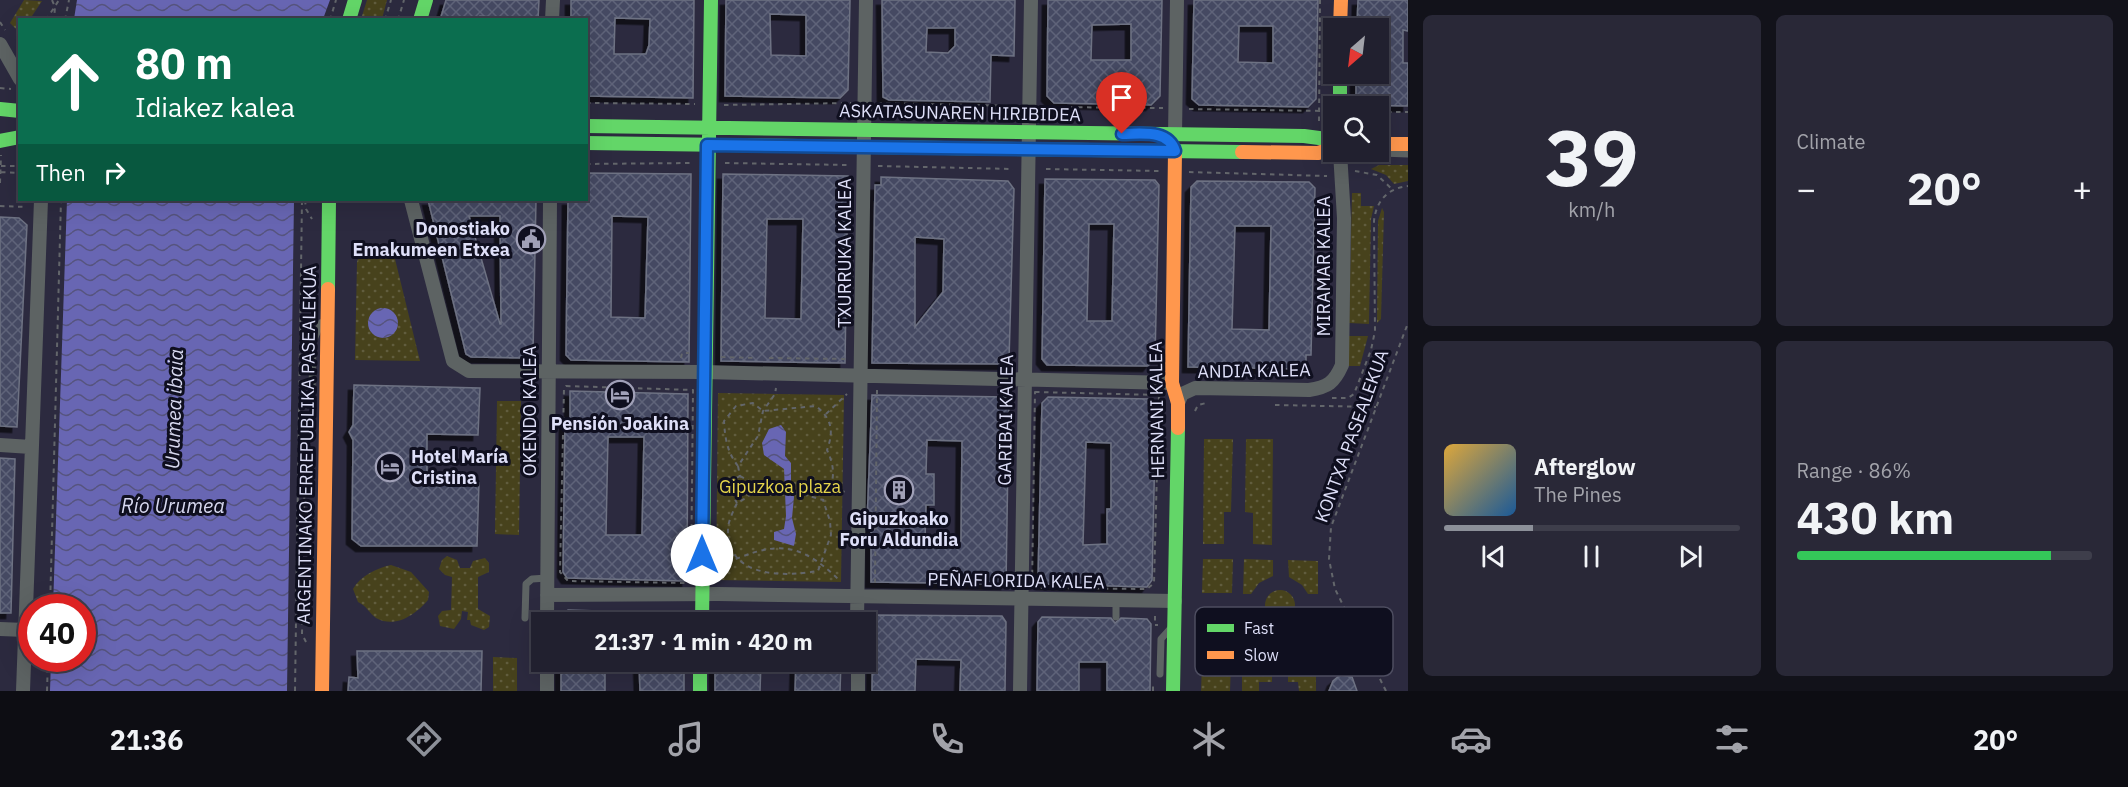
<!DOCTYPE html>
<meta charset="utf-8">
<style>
body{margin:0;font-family:"IBM Plex Sans",sans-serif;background:#292837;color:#f1f3f6;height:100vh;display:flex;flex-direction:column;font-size:22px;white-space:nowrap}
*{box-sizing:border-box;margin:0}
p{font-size:20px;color:#a2a3aa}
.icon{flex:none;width:33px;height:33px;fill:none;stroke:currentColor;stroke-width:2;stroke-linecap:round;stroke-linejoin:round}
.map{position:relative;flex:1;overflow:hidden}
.panel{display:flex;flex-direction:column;gap:15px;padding:15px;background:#12121a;width:720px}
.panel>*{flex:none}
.hud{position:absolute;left:18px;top:18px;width:570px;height:183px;border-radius:0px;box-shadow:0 6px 24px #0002,0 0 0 2px #3e3e4b;background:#0b6e4f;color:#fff;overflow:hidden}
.needle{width:39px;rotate:208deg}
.tools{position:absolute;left:1323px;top:18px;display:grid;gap:12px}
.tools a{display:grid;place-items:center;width:66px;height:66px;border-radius:0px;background:#21202f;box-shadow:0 6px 24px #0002,0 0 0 2px #3e3e4b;font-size:30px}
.speed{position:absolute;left:18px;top:594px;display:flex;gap:12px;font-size:30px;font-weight:700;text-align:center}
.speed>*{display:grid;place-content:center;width:78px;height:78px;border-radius:50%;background:#21202f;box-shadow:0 6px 24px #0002,0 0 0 2px #3e3e4b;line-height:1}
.speed .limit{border:9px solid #d22;background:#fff;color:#111}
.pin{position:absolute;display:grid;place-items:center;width:51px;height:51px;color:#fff;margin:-62px -26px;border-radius:50% 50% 50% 0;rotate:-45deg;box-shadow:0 0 6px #0007}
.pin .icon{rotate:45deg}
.me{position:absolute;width:66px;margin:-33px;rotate:0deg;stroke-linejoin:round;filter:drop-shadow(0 0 4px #0008)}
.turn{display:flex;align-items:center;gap:21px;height:126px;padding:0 18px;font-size:27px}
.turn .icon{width:78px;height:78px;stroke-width:2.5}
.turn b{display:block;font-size:42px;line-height:51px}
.then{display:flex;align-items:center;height:57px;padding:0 18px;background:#0003;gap:12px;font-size:22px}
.big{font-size:45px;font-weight:700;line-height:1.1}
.panel .card{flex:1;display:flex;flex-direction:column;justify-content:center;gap:9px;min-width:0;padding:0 21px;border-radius:9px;background:#292837}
.panel .dial{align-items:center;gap:0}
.dial b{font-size:78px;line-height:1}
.song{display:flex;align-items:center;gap:18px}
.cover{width:72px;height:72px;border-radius:9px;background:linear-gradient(135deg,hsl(40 70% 55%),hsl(210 70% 35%))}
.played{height:6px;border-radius:3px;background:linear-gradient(90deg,#8c9099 30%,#3e3e4b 30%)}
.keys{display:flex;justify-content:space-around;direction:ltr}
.heat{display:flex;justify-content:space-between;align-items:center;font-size:33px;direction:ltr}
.charge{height:9px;border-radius:4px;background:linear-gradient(90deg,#34c759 86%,#3e3e4b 0)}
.panel .tiles{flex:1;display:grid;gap:15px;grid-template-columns:repeat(2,1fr)}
.trip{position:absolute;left:531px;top:612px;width:345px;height:60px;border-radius:0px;background:#21202f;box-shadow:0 6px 24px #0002,0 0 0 2px #3e3e4b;font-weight:700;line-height:60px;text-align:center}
.menu{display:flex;height:96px;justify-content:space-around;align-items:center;background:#0d0d13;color:#a2a3aa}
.menu .icon{width:42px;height:42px}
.menu .active{color:#8c9099}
.menu b{font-size:27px;color:#f1f3f6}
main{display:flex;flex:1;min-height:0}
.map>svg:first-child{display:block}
.green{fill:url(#green-dots)}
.water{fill:url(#water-waves)}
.building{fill:url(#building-cross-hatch);stroke:#6e7283;stroke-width:1.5;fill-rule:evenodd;filter:url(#shadow)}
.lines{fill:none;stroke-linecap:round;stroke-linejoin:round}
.path{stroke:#63666b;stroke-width:2;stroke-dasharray:4.5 4.5;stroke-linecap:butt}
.lane{stroke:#5d6363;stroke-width:7}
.street{stroke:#5d6363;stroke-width:14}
.fast{stroke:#63d668;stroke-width:14}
.slow{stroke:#ff974d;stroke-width:14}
.route-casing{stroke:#114b97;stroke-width:15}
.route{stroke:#1a73e8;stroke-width:10}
.labels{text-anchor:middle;stroke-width:6;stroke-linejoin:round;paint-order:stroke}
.street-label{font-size:18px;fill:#dedff8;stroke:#0f0f1f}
.poi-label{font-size:18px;font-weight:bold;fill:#dedff8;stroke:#0f0f1f}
.park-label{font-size:18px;fill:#e5d54b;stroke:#0f0f1f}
.water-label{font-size:20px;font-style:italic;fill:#d7d8ef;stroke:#0f0f1f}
.key{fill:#0f0f1f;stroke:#4d4d60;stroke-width:1.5}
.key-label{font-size:16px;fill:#dedff8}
</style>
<main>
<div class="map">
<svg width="1408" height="691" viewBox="0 0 1408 691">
<defs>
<pattern id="green-dots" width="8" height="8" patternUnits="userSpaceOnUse" patternTransform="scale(1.5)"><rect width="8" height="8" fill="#47421c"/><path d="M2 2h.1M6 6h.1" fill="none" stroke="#615d3e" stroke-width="1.8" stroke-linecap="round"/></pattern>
<pattern id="water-waves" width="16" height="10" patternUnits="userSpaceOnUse" patternTransform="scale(1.5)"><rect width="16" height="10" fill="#6866b3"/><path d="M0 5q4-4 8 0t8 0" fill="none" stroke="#56547e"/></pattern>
<pattern id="building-cross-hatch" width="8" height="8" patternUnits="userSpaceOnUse" patternTransform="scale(1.5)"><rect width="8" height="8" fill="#444a62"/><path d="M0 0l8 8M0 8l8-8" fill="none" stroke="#5f6479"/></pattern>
<filter id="shadow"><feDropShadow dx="-5.5" dy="5.5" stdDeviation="0" flood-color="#0009"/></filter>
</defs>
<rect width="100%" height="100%" fill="#2c2a3f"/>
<path class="green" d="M24,0L42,1L30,19L20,20L18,31L10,23Z
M367,0H387L382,19H361Z
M1379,165H1408V181L1394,184L1386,175L1371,169Z
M1352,193H1361V206H1374L1371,219L1369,324L1349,323Z
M1382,208L1384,212L1381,319L1377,323L1378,221Z
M374,244L382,245L395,259L420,361L355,360L357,262L360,253Z
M1349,336H1368L1360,366H1348Z
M718,393L844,395L841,582L716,580Z
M497,401H521L519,535L495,534Z
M1204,439H1233L1231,512H1224V544H1203Z
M1246,439H1273L1272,545L1253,544V513L1245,512Z
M447,556L457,560L460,568H470L473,561L485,558L489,563V572L478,577V609L490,616L489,627L484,630L471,625L470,620H467L468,612L462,611L461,619L454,629L440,626L438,616L442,611L451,610L452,577L445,575L439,569L442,560Z
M1203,559H1233L1232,593H1202Z
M1244,559L1273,560V576L1259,583L1251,594H1243Z
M1288,560L1318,561V594H1308L1302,585L1289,577Z
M391,565L411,572L429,592L428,600C416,614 396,629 376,618C369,613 367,606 358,602L353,589C360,576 377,568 391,565Z
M1265 605a15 15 0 1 1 30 0a15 15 0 1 1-30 0Z
M493,657L517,658V691H493Z
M1202,664H1231L1230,691H1201Z
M1242,664H1272V682H1259V691H1242Z
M1288,665H1316V691H1299L1298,682H1288Z"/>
<path class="water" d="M77,0H330L323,19H74Z
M67,200H294L287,691H50L51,659L82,658V608L53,607Z
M368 323a15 15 0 1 1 30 0a15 15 0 1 1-30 0Z
M781,425L786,432L785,456L791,463V485L794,497L792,518L796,534L794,546L774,540V532L784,529L786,516L784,469L764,455L762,443L769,429Z"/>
<path class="building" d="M446,0H539L538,20L480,16V20H440Z
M571,0H694L693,98L586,96V20H571ZM615,18L650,19L649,45L646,54H614Z
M726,0H850L848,90L840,98L725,96ZM770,14L806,15V56L771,55Z
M882,0H1015L1014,56L991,55L990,102L889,100L883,97ZM927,28H955V46L948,53L926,52Z
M1048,0H1162L1160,96L1151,105L1054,103L1047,96ZM1131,24V60H1091L1092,25Z
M1194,0H1318L1316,99L1308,107L1199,105L1192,99ZM1239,26H1273V63L1238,62Z
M1358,0H1408V31L1403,30V63H1408V106L1356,105V74H1378V28H1357Z
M586,173L691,174L689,362L571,360L566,355L568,200H586ZM612,216L648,217L645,318L611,317Z
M723,174L848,176L845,363L721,361ZM767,219H803L801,319L765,318Z
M881,177L1008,181L1014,189L1009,360L1004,364L872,363L875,185H881ZM915,237L944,239L943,292L915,327Z
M1045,179L1155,180L1159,185L1155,358L1148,366L1047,365L1042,359ZM1089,224H1114L1112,321H1087Z
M1197,181L1309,182L1315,188L1311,355H1306V369L1188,367L1191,187ZM1235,226H1271L1269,330L1232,329Z
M428,200H536L533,354L528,358L471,357L466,354ZM469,216H500L501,324H500Z
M0,217L19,218L27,225L17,427L0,426Z
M354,385L480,388L478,435L427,434V481L479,483L477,546H361L352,539L353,440L349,432L353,425Z
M570,391L688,394L687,581L567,578L563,572L565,422H570ZM608,437H644L642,535H606Z
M872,395L1009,397L1006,584L871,582V524L867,523ZM927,440L962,441L961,541H925L926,505H934V474H926Z
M1048,397L1150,399L1156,403L1152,580L1147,587L1043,584L1038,580L1042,403ZM1086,442L1111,443V509H1107V544L1083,545Z
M0,458L15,459L11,613H0Z
M568,610L661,613V622H557Z
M873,615L1002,616L1006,622L1005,691H960L961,660L916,659L915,691H872Z
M1042,617L1111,618L1115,623L1121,618L1147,619L1151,624L1150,691H1107V662H1079V691H1037L1038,622Z
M357,651H482L481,691H348L349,677L358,678Z
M561,662H605V691H561Z
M639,662H684V691H640Z
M715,662H761L760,691H715Z
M796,662H841L840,691H795Z
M1340,675L1352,677L1357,691H1329L1333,681Z"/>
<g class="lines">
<path class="path" d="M52,0L55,7L54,20
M46,20L59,0
M65,20L69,0
M330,20L336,0
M385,20L391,0
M398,20L404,0
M0,22L5,30
M0,88L11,89
M586,103L695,104
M877,103L1016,106
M724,105L851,103
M1042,107L1163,108
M1189,109L1325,111
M1378,112H1408
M1319,121L1320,0
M725,163L848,165
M586,164L691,163
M1,166H20
M878,166L1013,169
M1046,169L1160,171
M1355,171L1377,175L1393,190
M1,172L20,173
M1189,172L1327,176
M0,183L1,155
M305,200L306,209L312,219
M0,206L26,207
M307,328L308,286L311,280
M721,357L757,358
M681,358L682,353H689
M769,358L847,359
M566,386L693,390L691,578L687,583L568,581L560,572L564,388Z
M1035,392L1159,395L1154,583L1147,589L1032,588Z
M1332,398H1348L1354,394L1371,350L1375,331L1374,221C1376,201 1388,188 1408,186
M1275,405L1376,407
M1195,411L1198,405L1206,403
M826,414L847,394
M738,466C727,452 725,438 724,421L736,406L753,403L763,411L816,406C832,419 834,431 827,450C836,469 835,483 823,500
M740,476L758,486
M731,483V493L737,503
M721,486L740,476L738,466L758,436L763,411L775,394L776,388
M759,487L781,488L823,500L830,521L831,535L818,571C784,577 726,578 728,529C728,521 734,510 737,503L746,498Z
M832,487L845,492
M719,566C772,543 796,537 840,581
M875,583L877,390
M50,608L61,200
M1155,616V625H1158
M718,621L781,622
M306,642L302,634L306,399
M47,691L48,658
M295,691L302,200
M1153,691V682
M1386,691L1335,589L1329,559L1331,527L1408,323"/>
<path class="lane" d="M1354,152L1408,154
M312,390L313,342L321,323
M1116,617V600
M525,618L526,584L532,579L547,578
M1160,674L1161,639L1170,629"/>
<path class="street" d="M552,20L553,0
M0,44L20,79
M1175,135L1177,0
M411,200L453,361L469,371L704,372L1172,383
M1178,403L1182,394L1195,388L1309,390C1328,387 1334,383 1342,365L1344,218L1340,152
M0,445L31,447
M547,595L718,594L1175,601
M547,622L550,200
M857,622L866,0
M0,629L25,630
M858,662V691
M23,691L41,200
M547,691V662
M1020,691L1031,0"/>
<path class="fast" d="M349,20L355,0
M420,20L426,0
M1340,74V106
M0,109L20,111
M586,126L1304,136L1334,140
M0,141L20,137
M586,143L1242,152
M328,289L329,200
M702,622L711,0
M700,662V691
M1173,691L1178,428"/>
<path class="slow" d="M1340,28L1341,0
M1168,141L1175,151L1172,383L1178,403V428
M1378,144H1408
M1242,152L1318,153L1334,148
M322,691L328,289"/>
</g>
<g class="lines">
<g class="route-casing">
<path id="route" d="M702,555L707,145L1175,151C1168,129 1141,134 1122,134"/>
</g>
<use href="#route" class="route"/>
</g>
<defs>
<g id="civic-ring" transform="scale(1.5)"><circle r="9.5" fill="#0f0f1f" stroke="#a0a0b7" stroke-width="1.5"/><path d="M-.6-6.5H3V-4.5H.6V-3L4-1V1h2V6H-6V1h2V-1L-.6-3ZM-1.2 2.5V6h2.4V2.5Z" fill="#a0a0b7"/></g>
<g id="hotel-ring" transform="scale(1.5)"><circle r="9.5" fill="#0f0f1f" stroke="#a0a0b7" stroke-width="1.5"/><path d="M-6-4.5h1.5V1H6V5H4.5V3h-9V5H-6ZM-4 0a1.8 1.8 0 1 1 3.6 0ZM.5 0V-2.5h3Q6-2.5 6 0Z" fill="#a0a0b7"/></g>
<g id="building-ring" transform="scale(1.5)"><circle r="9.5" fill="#0f0f1f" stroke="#a0a0b7" stroke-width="1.5"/><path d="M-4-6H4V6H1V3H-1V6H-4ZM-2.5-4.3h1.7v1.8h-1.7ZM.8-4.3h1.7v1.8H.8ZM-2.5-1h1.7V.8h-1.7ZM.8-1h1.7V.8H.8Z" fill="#a0a0b7"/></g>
</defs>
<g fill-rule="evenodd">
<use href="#civic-ring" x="531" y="239"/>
<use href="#hotel-ring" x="620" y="395"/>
<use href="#hotel-ring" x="390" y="467"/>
<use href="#building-ring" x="899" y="490"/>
</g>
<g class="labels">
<g class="street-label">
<text transform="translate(960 113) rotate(1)" y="6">ASKATASUNAREN HIRIBIDEA</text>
<text transform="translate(845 253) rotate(-90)" y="6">TXURRUKA KALEA</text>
<text transform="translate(1324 266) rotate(-90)" y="6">MIRAMAR KALEA</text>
<text transform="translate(1254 371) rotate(-1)" y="6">ANDIA KALEA</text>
<text transform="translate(1157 410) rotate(-91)" y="6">HERNANI KALEA</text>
<text transform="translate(530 411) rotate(-90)" y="6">OKENDO KALEA</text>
<text transform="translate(1006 420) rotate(-89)" y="6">GARIBAI KALEA</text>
<text transform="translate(1352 436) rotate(-70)" y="6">KONTXA PASEALEKUA</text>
<text transform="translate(307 445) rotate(-89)" y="6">ARGENTINAKO ERREPUBLIKA PASEALEKUA</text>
<text transform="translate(1016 581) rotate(1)" y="6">PEÑAFLORIDA KALEA</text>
</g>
<g class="poi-label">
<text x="510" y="235" text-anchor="end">Donostiako<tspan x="510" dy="21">Emakumeen Etxea</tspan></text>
<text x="620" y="430">Pensión Joakina</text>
<text x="411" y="463" text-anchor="start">Hotel María<tspan x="411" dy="21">Cristina</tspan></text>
<text x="899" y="525">Gipuzkoako<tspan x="899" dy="21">Foru Aldundia</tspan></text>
</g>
<g class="park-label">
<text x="780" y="493">Gipuzkoa plaza</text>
</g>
<g class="water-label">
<text transform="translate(174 409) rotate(-88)" y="7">Urumea ibaia</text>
<text x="173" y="513">Río Urumea</text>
</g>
</g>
<rect x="1195" y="607" width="198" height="69" rx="9" class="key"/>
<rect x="1207" y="624" width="27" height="8" fill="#63d668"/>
<rect x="1207" y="651" width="27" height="8" fill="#ff974d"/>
<g class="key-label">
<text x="1244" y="634">Fast</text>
<text x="1244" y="661">Slow</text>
</g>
</svg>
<div class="tools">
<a><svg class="needle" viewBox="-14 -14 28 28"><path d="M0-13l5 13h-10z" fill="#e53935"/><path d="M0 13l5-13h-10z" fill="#a2a3aa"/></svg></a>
<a><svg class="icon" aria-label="search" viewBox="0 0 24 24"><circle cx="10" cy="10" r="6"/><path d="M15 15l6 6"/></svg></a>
</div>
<div class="speed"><div class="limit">40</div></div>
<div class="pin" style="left:1122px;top:134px;background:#d93025"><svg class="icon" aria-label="arrive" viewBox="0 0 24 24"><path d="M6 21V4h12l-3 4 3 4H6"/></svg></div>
<svg class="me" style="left:702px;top:555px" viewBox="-20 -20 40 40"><circle r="19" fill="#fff"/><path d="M0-13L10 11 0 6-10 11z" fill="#1a73e8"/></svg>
<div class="trip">21:37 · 1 min · 420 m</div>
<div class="hud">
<div class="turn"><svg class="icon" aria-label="ahead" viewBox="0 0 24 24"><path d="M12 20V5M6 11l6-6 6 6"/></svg><div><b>80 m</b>Idiakez kalea</div></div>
<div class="then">Then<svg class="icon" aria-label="right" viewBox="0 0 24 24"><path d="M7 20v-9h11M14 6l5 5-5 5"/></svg></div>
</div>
</div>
<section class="panel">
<div class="tiles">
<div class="card dial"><b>39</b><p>km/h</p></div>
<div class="card"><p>Climate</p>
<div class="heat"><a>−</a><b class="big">20°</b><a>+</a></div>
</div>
<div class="card">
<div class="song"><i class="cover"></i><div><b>Afterglow</b><p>The Pines</p></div></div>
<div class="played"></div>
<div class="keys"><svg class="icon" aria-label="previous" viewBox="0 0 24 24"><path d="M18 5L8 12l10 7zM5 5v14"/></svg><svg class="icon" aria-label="pause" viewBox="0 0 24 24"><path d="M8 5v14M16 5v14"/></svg><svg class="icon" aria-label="next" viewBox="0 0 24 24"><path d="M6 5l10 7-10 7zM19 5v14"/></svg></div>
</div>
<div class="card"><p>Range · 86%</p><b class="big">430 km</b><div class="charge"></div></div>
</div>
</section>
</main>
<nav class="menu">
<b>21:36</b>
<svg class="icon active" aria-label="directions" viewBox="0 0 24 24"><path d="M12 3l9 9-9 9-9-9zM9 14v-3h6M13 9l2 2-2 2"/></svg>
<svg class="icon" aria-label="music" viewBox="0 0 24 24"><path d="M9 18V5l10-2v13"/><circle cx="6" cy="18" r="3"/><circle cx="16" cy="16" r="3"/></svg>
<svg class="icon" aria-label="phone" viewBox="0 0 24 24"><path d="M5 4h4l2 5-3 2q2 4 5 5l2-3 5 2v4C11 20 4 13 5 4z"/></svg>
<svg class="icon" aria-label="climate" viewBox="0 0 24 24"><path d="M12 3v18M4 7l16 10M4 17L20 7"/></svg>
<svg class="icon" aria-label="car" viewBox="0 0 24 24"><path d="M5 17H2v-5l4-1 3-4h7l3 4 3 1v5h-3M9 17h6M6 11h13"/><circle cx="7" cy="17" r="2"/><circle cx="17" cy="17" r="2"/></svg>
<svg class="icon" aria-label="filters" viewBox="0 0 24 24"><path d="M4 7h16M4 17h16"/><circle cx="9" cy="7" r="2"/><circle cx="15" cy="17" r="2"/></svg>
<b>20°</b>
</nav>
